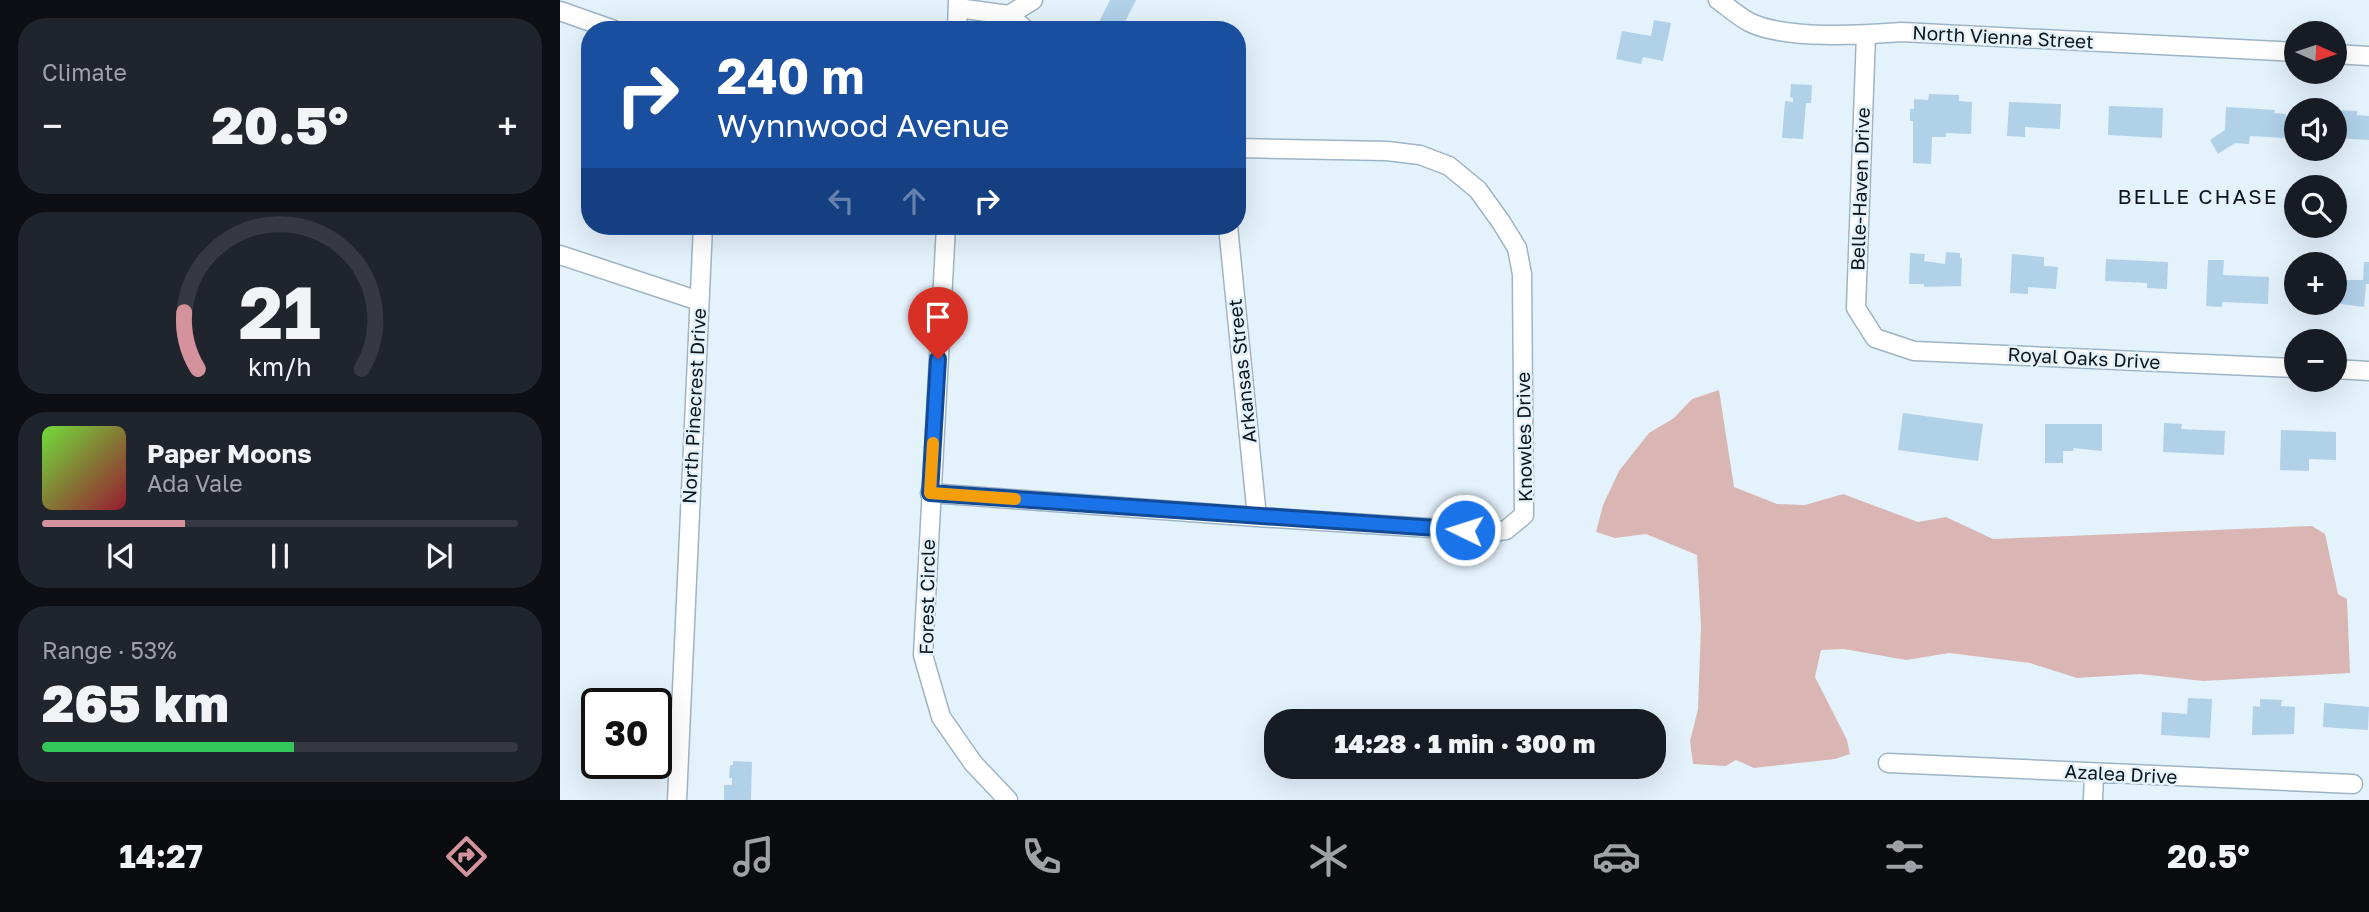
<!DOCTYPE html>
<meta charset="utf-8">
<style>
body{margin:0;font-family:"Golos Text",sans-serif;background:#20242c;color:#f1f3f6;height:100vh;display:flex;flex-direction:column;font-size:26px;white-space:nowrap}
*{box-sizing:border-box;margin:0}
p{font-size:23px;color:#9ea1a6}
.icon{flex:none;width:38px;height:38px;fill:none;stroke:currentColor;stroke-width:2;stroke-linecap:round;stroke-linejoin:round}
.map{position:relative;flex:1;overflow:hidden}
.details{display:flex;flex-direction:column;gap:18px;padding:18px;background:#0d0f14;width:560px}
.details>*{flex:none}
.guide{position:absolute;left:21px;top:21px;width:665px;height:214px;border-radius:28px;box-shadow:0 7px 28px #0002;background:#1a4fa0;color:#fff;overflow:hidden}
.needle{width:46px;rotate:93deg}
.fabs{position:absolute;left:1724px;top:21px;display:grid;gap:14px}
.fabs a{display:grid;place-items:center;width:63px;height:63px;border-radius:50%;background:#171b24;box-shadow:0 7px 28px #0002;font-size:35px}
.speed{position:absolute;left:21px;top:688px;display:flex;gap:14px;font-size:35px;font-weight:700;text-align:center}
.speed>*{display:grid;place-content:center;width:91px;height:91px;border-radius:50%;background:#171b24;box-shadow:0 7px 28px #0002;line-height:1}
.speed .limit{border:4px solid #111;border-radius:10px;background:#fff;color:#111}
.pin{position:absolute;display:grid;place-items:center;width:60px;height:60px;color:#fff;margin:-72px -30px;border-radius:50% 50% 50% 0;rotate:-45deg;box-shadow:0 0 7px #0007}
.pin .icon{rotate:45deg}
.me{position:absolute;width:77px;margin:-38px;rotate:274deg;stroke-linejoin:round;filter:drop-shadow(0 0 5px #0008)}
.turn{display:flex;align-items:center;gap:24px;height:147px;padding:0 21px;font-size:32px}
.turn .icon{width:91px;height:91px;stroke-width:2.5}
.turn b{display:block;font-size:49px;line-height:60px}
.lanes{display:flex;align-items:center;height:66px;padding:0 21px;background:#0003;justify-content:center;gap:35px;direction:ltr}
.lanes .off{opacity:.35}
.big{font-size:52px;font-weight:800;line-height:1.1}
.details .card{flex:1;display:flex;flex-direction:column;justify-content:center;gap:10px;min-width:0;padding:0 24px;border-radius:28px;background:#20242c}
.details .dial{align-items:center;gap:0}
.dial svg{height:182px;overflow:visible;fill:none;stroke:#363941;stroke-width:7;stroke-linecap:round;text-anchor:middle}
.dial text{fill:#f1f3f6;stroke:none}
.song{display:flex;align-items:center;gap:21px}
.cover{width:84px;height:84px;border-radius:10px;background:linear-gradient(135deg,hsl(100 70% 55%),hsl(350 70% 35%))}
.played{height:7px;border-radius:4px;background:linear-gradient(90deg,#d3929c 30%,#363941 30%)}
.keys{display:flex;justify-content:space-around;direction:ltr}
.heat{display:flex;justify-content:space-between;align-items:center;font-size:38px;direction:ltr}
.charge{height:10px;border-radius:5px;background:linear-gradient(90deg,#34c759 53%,#363941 0)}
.trip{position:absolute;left:704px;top:709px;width:402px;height:70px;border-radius:28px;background:#171b24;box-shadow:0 7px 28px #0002;font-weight:800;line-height:70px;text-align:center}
.tabs{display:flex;height:112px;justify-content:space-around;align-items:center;background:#090b0e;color:#9ea1a6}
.tabs .icon{width:49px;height:49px}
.tabs .active{color:#d3929c}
.tabs b{font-size:32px;color:#f1f3f6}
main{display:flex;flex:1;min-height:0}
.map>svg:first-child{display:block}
.green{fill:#d9b6b4}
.building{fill:#b1d1e9}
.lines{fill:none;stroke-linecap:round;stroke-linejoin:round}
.minor-casing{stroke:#9eb4c4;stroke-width:21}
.minor{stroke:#fff;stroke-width:18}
.route-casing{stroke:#114b97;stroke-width:18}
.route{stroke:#1a73e8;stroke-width:12}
.slow{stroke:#f59e0b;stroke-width:12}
.labels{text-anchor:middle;stroke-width:5;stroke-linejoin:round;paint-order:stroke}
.street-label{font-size:19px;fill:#0e161c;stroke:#e4f2fc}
.neighbourhood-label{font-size:21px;letter-spacing:2px;fill:#0e161c;stroke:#e4f2fc}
</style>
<main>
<section class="details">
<div class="card"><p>Climate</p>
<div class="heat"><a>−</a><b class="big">20.5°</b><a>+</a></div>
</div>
<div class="card dial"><svg viewBox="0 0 100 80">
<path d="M14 69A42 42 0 1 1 86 69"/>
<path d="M14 69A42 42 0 0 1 8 44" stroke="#d3929c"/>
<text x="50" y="56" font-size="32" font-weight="700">21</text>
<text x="50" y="72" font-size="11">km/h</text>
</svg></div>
<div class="card">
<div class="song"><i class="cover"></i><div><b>Paper Moons</b><p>Ada Vale</p></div></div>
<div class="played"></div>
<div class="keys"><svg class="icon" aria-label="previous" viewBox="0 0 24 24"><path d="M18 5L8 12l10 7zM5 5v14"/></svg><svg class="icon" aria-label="pause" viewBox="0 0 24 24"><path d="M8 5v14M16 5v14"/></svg><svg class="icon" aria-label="next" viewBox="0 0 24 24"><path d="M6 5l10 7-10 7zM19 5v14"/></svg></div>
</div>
<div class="card"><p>Range · 53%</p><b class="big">265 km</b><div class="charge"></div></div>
</section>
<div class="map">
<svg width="1809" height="800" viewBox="0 0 1809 800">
<rect width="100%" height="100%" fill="#e4f2fc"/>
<path class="green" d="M1159,390L1174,487L1217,504L1245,505L1283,494L1358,522L1386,517L1433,539L1752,526L1765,534L1778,594L1787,599L1790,673L1643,681L1580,674L1517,678L1470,663L1389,653L1346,660L1284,649L1261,650L1255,677L1287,740L1290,754L1275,759L1194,768L1176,760L1166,766L1133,764L1130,741L1138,709L1141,626L1137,555L1086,534L1055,538L1036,532L1043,505L1059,471L1089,433L1114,418L1132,399Z"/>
<path class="building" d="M550,0H576L561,30H535Z
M1094,20L1111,23L1103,61L1083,57L1081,64L1056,59L1062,31L1091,36Z
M1231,84L1252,85L1251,103H1246L1243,139L1222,138L1225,101L1233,102V98L1230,97Z
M1369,94L1399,95V101L1412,102L1411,134L1386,133V137H1372L1371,164L1353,163V121H1350V109H1354V99L1368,100Z
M1449,102L1501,104L1500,129L1465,127V137L1447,136Z
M1549,106L1603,108L1602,138L1548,135Z
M1666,107L1715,110L1714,113L1726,114L1724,138L1690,136L1689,144L1675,143L1658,154L1650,140L1665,130Z
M1774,110L1797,111V115L1809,116V140L1774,138Z
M1386,252L1400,253V258H1402L1401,286L1364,287V284H1349L1350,253L1365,254L1364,261L1385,264Z
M1452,254L1484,257V266L1498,267L1496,289L1468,287V294L1450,293Z
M1546,259L1608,262L1607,289L1587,288V283L1545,281Z
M1648,260H1664L1663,275L1709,277L1708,304L1662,302V307L1646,306Z
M1804,262H1809V284H1806L1804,307L1774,303V280H1803Z
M1343,413L1423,424L1418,461L1338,450Z
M1604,423L1622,424L1621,429L1665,431L1664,455L1603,452Z
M1485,424H1542V451L1513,448L1514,451H1503V463H1485Z
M1721,430L1776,432V460L1749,459V471L1720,470Z
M1628,698L1652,699L1650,738L1601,735L1602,712L1627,714Z
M1700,699L1722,700L1721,706L1735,707L1734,734L1692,735L1693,706L1700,707Z
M1764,703L1809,707L1808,730L1763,727Z
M173,761L192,762L191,800H164V785H172V778H169L170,765H173Z"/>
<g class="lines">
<g class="minor-casing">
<path id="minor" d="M1158,0C1168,7 1178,16 1189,22C1225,40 1302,35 1342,32L1736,52
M398,8L449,15L466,30
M0,11L54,30
M449,15L473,0
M397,30L398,0
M1306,35L1296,308L1315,338L1354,351L1736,368
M1774,54L1809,56
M386,226L363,655L381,717L413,763L448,800
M668,226L697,517
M0,255L139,301
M1774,369L1809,371
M370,493L697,517L932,532L946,530L964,515L962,274L957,248L941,222L918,190L889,166L860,155L827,151L677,148
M1328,763L1793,784
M117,800L143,226
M1533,800L1534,773"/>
</g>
<use href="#minor" class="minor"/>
</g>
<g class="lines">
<g class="route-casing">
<path id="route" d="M378,359L370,493L905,530"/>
</g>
<use href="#route" class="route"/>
<path class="slow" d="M373,443L370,493L455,499"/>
</g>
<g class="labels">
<g class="street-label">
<text transform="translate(1443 37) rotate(3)" y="7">North Vienna Street</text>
<text transform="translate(1300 189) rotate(-88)" y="7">Belle-Haven Drive</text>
<text transform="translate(1524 358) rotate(3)" y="7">Royal Oaks Drive</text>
<text transform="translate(682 371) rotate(-96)" y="7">Arkansas Street</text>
<text transform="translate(134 406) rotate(-87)" y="7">North Pinecrest Drive</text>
<text transform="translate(964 437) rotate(-91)" y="7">Knowles Drive</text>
<text transform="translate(367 597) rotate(-89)" y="7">Forest Circle</text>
<text transform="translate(1561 774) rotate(3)" y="7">Azalea Drive</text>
</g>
<g class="neighbourhood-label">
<text x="1638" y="204">BELLE CHASE</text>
</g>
</g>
</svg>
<div class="fabs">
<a><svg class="needle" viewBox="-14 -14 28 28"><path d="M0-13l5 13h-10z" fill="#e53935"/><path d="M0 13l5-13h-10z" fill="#9ea1a6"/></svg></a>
<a><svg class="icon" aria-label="sound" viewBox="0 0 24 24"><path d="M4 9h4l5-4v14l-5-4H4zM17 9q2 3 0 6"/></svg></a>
<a><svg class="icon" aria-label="search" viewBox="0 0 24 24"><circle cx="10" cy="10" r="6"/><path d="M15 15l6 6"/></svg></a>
<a>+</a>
<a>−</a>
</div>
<div class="speed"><div class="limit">30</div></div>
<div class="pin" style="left:378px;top:359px;background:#d93025"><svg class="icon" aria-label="arrive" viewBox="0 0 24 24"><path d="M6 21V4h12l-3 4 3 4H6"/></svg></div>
<svg class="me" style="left:905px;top:530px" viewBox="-20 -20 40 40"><circle r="17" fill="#1a73e8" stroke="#fff" stroke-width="3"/><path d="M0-11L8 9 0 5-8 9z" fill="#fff"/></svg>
<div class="trip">14:28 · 1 min · 300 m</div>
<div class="guide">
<div class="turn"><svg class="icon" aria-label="right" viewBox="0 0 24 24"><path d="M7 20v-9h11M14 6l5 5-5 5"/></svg><div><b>240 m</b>Wynnwood Avenue</div></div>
<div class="lanes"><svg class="icon off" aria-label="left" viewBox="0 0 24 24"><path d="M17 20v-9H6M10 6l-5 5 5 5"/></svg><svg class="icon off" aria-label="ahead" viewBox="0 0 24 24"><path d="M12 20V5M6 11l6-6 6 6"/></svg><svg class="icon" aria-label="right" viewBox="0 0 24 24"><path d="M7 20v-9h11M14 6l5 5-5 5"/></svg></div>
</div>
</div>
</main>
<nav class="tabs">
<b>14:27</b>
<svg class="icon active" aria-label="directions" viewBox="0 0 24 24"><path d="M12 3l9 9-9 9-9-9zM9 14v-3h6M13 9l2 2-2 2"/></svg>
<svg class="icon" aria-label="music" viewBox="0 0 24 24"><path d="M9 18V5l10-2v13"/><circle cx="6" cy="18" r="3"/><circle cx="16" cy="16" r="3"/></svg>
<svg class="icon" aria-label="phone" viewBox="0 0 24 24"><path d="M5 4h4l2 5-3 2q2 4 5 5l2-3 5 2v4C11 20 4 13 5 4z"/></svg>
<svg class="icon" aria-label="climate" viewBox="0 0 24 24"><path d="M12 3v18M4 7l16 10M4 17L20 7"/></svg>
<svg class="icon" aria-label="car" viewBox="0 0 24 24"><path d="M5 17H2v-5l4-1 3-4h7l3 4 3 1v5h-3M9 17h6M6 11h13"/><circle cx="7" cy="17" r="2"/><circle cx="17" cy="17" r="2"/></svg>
<svg class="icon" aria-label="filters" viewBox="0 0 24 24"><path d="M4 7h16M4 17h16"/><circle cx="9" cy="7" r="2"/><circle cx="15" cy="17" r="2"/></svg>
<b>20.5°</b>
</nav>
